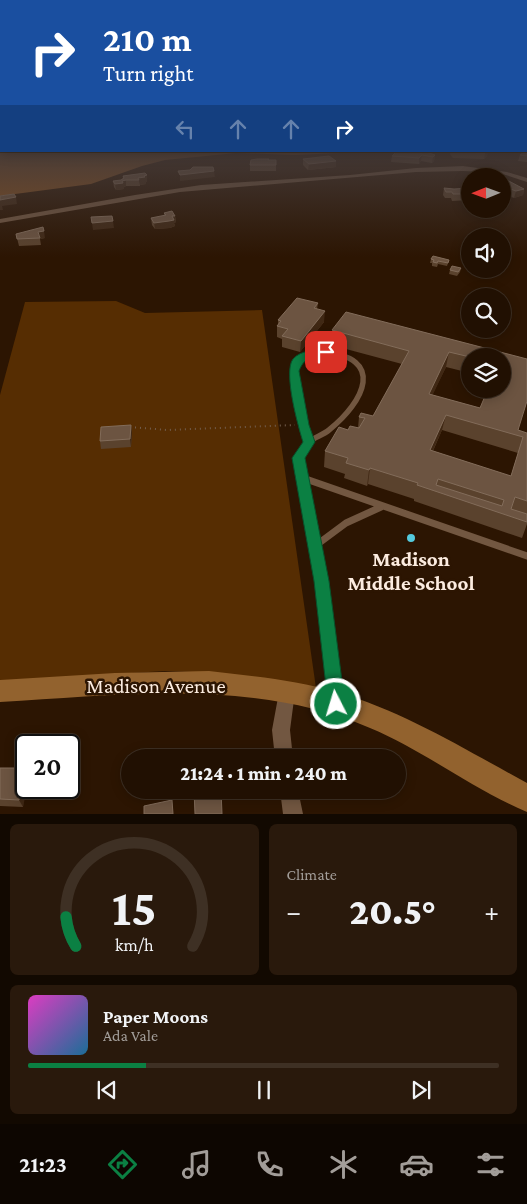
<!DOCTYPE html>
<meta charset="utf-8">
<style>
body{margin:0;font-family:"Crimson Pro",serif;background:#29190c;color:#f1f3f6;height:100vh;display:flex;flex-direction:column;font-size:19px;white-space:nowrap}
*{box-sizing:border-box;margin:0}
p{font-size:16px;color:#a29d99}
.icon{flex:none;width:28px;height:28px;fill:none;stroke:currentColor;stroke-width:2;stroke-linecap:round;stroke-linejoin:round}
.map{position:relative;height:814px;overflow:hidden}
.panel{display:flex;flex-direction:column;gap:10px;padding:10px;background:#120901;flex:1}
.panel>*{flex:none}
.top-card{position:absolute;left:0px;top:0px;width:528px;height:152px;box-shadow:0 2px 12px #0003,0 0 0 1px #3e3024;background:#1a4fa0;color:#fff;overflow:hidden}
.needle{width:32px;rotate:269deg}
.controls{position:absolute;left:461px;top:168px;display:grid;gap:10px}
.controls a{display:grid;place-items:center;width:50px;height:50px;border-radius:50%;background:#211002;box-shadow:0 2px 12px #0003,0 0 0 1px #3e3024;font-size:25px}
.speed{position:absolute;left:15px;top:734px;display:flex;gap:10px;font-size:25px;font-weight:700;text-align:center}
.speed>*{display:grid;place-content:center;width:65px;height:65px;border-radius:50%;background:#211002;box-shadow:0 2px 12px #0003,0 0 0 1px #3e3024;line-height:1}
.speed .limit{border:2px solid #111;border-radius:8px;background:#fff;color:#111}
.pin{position:absolute;display:grid;place-items:center;width:42px;height:42px;color:#fff;margin:-21px;border-radius:10px;box-shadow:0 2px 8px #0006}
.me{position:absolute;width:55px;margin:-28px;rotate:355deg;stroke-linejoin:round;filter:drop-shadow(0 0 4px #0008)}
.turn{display:flex;align-items:center;gap:18px;height:105px;padding:0 20px;font-size:22px}
.turn .icon{width:65px;height:65px;stroke-width:2.5}
.turn b{display:block;font-size:35px;line-height:42px}
.lanes{display:flex;align-items:center;height:48px;padding:0 20px;background:#0003;justify-content:center;gap:25px;direction:ltr}
.lanes .off{opacity:.35}
.big{font-size:38px;font-weight:800;line-height:1.1}
.panel .tile{flex:1;display:flex;flex-direction:column;justify-content:center;gap:8px;min-width:0;padding:0 18px;border-radius:8px;background:#29190c}
.panel .dial{align-items:center;gap:0}
.dial svg{height:130px;overflow:visible;fill:none;stroke:#3e3024;stroke-width:7;stroke-linecap:round;text-anchor:middle}
.dial text{fill:#f1f3f6;stroke:none}
.song{display:flex;align-items:center;gap:15px}
.cover{width:60px;height:60px;border-radius:8px;background:linear-gradient(135deg,hsl(310 70% 55%),hsl(200 70% 35%))}
.played{height:5px;border-radius:2px;background:linear-gradient(90deg,#0b8043 25%,#3e3024 25%)}
.keys{display:flex;justify-content:space-around;direction:ltr}
.heat{display:flex;justify-content:space-between;align-items:center;font-size:28px;direction:ltr}
.panel .tiles{flex:1;display:grid;gap:10px;grid-template-columns:1fr 1fr}
.tile:last-child{grid-column:span 2}
.trip{position:absolute;left:121px;top:749px;width:285px;height:50px;border-radius:25px;background:#211002;box-shadow:0 2px 12px #0003,0 0 0 1px #3e3024;font-weight:800;line-height:50px;text-align:center}
.dock{display:flex;height:80px;justify-content:space-around;align-items:center;background:#0d0601;color:#a29d99}
.dock .icon{width:35px;height:35px}
.dock .current{color:#0b8043}
.dock b{font-size:22px;color:#f1f3f6}
.map>svg:first-child{display:block}
.green{fill:#562d02}
.water{fill:#865020}
.lines{fill:none;stroke-linecap:round;stroke-linejoin:round}
.path{stroke:#725d4d;stroke-width:2;stroke-dasharray:1 4;stroke-linecap:butt}
.lane-far2{stroke:#725741;stroke-width:5.5}
.lane-far1{stroke:#725741;stroke-width:7}
.lane{stroke:#725741;stroke-width:9}
.street{fill:#725741;fill-rule:evenodd}
.secondary{fill:#92622e;fill-rule:evenodd}
.wall{fill:#5a422d;fill-rule:evenodd}
.shaded-wall{fill:#402814}
.building{fill:#6c5441;stroke:#826c5a;fill-rule:evenodd}
.route{fill:#0b8043;stroke:#07532c}
.poi-dot{fill:#54cadd;stroke:#2c1502;stroke-width:2}
.labels{text-anchor:middle;stroke-width:5;stroke-linejoin:round;paint-order:stroke}
.near-poi-label{font-size:21px;font-weight:bold;fill:#fcece0;stroke:#2c1502}
.near-street-label{font-size:21px;fill:#fcece0;stroke:#2c1502}
</style>
<div class="map">
<svg width="527" height="814" viewBox="0 0 527 814">
<rect width="100%" height="100%" fill="#2c1502"/>
<path class="green" d="M116,301L145,313L262,310L316,688L221,673L165,671L0,681V395L25,302Z"/>
<path class="water" d="M0,143L1,151H388L294,155L236,153L165,160L142,166L91,184L0,196Z"/>
<g class="lines">
<path class="path" d="M130,427L167,430L295,425"/>
<path class="lane-far2" d="M322,352C387,357 364,402 329,430C323,435 315,437 309,442C303,426 289,381 295,365C300,355 312,353 322,352Z
M301,455L309,442"/>
<path class="lane-far1" d="M301,454L299,458L325,615
M303,478L527,556
M315,546L346,523L381,507"/>
<path class="lane" d="M325,613L336,697"/>
<path class="street" d="M463,166L507,172L527,178V182L506,175L486,172L463,171L416,172L180,192L0,223V219L135,195L201,185L350,175L416,168Z
M287,684L293,686L295,692L290,730L293,758H275L272,730L279,692L281,686Z
M280,790H298L303,814H283Z"/>
<path class="secondary" d="M209,671C252,676 295,680 337,692C405,712 466,750 527,783V812C472,789 425,751 370,728C254,678 122,695 0,702V680L115,673Z"/>
</g>
<path class="wall" d="M451,151H488L487,156L484,159L453,158L450,154Z
M527,151V162L518,161L520,155Z
M435,155L434,161L432,163L421,161L419,164L391,162L392,156Z
M303,159L336,167L308,170L303,165Z
M268,160L276,165V171H250V165Z
M147,175V182H146V184L140,185V186H126L124,187V189L116,190L114,187L113,181L121,180L123,178V176Z
M502,178L524,189L523,195L514,198L502,193Z
M444,188L454,189L470,188V200L452,201L451,198H445L443,195Z
M164,213L175,216L176,222L174,223L175,226L170,228L155,229L152,225L151,218L164,216Z
M16,234L45,238L40,239L41,245L19,246Z
M431,259L449,260L447,266L438,264L437,267L432,266V263H430Z
M461,268L460,272L457,276L449,274L450,270Z
M318,303L317,309L324,322L300,352L282,347V339L277,337V326L278,325V320Z
M332,330L527,359L518,430L527,433V524L522,538L414,501V499L368,484L367,486L344,478L345,474L324,467L325,451L348,430L358,428L359,417L373,416L402,364L331,345ZM470,356H502L480,408L432,395L446,367L470,373ZM442,430L518,453L511,476L433,451Z
M131,425L132,433L131,447L101,449L100,441Z
M0,768H26L23,807L0,806Z"/>
<path class="shaded-wall" d="M487,151H488L487,156L484,159L485,153Z
M422,155L421,161L419,164V158Z
M435,155L434,161L432,163L433,157Z
M336,161V167L308,170L309,164Z
M214,171L215,177L180,181V175Z
M147,175V182H146V184L140,185L138,178Z
M126,180V186L124,187V189L116,190L115,184Z
M524,189L523,195L514,198L516,191Z
M16,197L17,204L2,206L3,210H0V200Z
M172,216H175L176,222L174,223L175,226L170,228L155,229L154,223Z
M113,221L114,228L93,230L92,223Z
M44,231L45,238L40,239L38,232Z
M325,311L324,322L300,352L301,341Z
M449,352L446,367L426,409L429,394Z
M446,415L442,430L426,466L430,450Z
M131,425L132,433L131,447L130,439Z
M370,468L368,484L367,486L369,470Z
M26,769V788H27L23,807L19,800Z"/>
<path class="building" d="M397,151H408L422,153L424,151L435,155L433,157L422,155L419,158L392,156Z
M453,151H487L485,153L454,152Z
M525,151H527V156L520,155Z
M329,156L336,161L309,164L303,159Z
M257,159H269L268,160H276V165H250L251,160Z
M193,167H213L214,171L180,175L178,171L190,170Z
M145,173L147,175L144,176L145,177L138,178L139,180H126L122,181L123,183L115,184L113,181L121,180L124,178L123,176Z
M502,178H503L524,189L516,191L502,186V185L505,184L502,183Z
M444,188L454,189L470,188V194H453L452,192H446Z
M14,194L16,197L0,200V196Z
M172,211L175,216H172L174,220L169,221L154,223L151,218L166,215L164,213Z
M112,216L113,221L92,223L91,217Z
M43,227L44,231L38,232L40,238L17,239L16,234Z
M433,256L449,260L448,263L438,261L437,263L433,262L434,260L431,259Z
M452,266L461,268L458,272L450,270Z
M297,298L318,303L314,308L325,311L301,341L282,336L288,329L277,326L281,321L278,320Z
M346,312L527,359V401L518,430L527,433V501L515,497L511,509L527,514V522L417,485L418,483L370,468L369,470L346,463L348,458L325,451L339,427L348,430L350,426L359,428L365,418L359,417L361,413L373,416L409,351L332,330ZM449,352L470,357V356H502V389H488L480,408L429,394ZM446,415L523,437L511,476L430,450ZM438,479L504,500L502,506L436,485Z
M131,425L130,439L100,441L101,427Z
M0,768H26L19,800L0,799Z
M194,790H221L222,814H195Z
M172,800L173,814H144V806Z"/>
<linearGradient id="sky" x2="0" y2="1"><stop stop-color="#180c01"/><stop offset="0.56" stop-color="#453b39"/><stop offset="1" stop-color="#453b39" stop-opacity="0"/></linearGradient>
<rect width="527" height="257" fill="url(#sky)"/>
<path class="route" d="M326,349H329L331,352L329,354C315,357 305,355 299,371L309,425L315,442L305,458L329,581L345,704L343,710L336,713L330,710L328,704L314,581L292,458L303,442C298,426 283,372 293,359C301,350 315,350 326,349Z"/>
<circle class="poi-dot" cx="411" cy="538" r="5"/>
<g class="labels">
<g class="near-poi-label">
<text x="411" y="566">Madison<tspan x="411" dy="24">Middle School</tspan></text>
</g>
<g class="near-street-label">
<text x="156" y="693">Madison Avenue</text>
</g>
</g>
</svg>
<div class="controls">
<a><svg class="needle" viewBox="-14 -14 28 28"><path d="M0-13l5 13h-10z" fill="#e53935"/><path d="M0 13l5-13h-10z" fill="#a29d99"/></svg></a>
<a><svg class="icon" aria-label="sound" viewBox="0 0 24 24"><path d="M4 9h4l5-4v14l-5-4H4zM17 9q2 3 0 6"/></svg></a>
<a><svg class="icon" aria-label="search" viewBox="0 0 24 24"><circle cx="10" cy="10" r="6"/><path d="M15 15l6 6"/></svg></a>
<a><svg class="icon" aria-label="layers" viewBox="0 0 24 24"><path d="M12 4l9 5-9 5-9-5zM3 14l9 5 9-5"/></svg></a>
</div>
<div class="speed"><div class="limit">20</div></div>
<div class="pin" style="left:326px;top:352px;background:#d93025"><svg class="icon" aria-label="arrive" viewBox="0 0 24 24"><path d="M6 21V4h12l-3 4 3 4H6"/></svg></div>
<svg class="me" style="left:336px;top:704px" viewBox="-20 -20 40 40"><circle r="17" fill="#0b8043" stroke="#fff" stroke-width="3"/><path d="M0-11L8 9 0 5-8 9z" fill="#fff"/></svg>
<div class="trip">21:24 · 1 min · 240 m</div>
<div class="top-card">
<div class="turn"><svg class="icon" aria-label="right" viewBox="0 0 24 24"><path d="M7 20v-9h11M14 6l5 5-5 5"/></svg><div><b>210 m</b>Turn right</div></div>
<div class="lanes"><svg class="icon off" aria-label="left" viewBox="0 0 24 24"><path d="M17 20v-9H6M10 6l-5 5 5 5"/></svg><svg class="icon off" aria-label="ahead" viewBox="0 0 24 24"><path d="M12 20V5M6 11l6-6 6 6"/></svg><svg class="icon off" aria-label="ahead" viewBox="0 0 24 24"><path d="M12 20V5M6 11l6-6 6 6"/></svg><svg class="icon" aria-label="right" viewBox="0 0 24 24"><path d="M7 20v-9h11M14 6l5 5-5 5"/></svg></div>
</div>
</div>
<section class="panel">
<div class="tiles">
<div class="tile dial"><svg viewBox="0 0 100 80">
<path d="M14 69A42 42 0 1 1 86 69"/>
<path d="M14 69A42 42 0 0 1 8 51" stroke="#0b8043"/>
<text x="50" y="56" font-size="32" font-weight="700">15</text>
<text x="50" y="72" font-size="11">km/h</text>
</svg></div>
<div class="tile"><p>Climate</p>
<div class="heat"><a>−</a><b class="big">20.5°</b><a>+</a></div>
</div>
<div class="tile">
<div class="song"><i class="cover"></i><div><b>Paper Moons</b><p>Ada Vale</p></div></div>
<div class="played"></div>
<div class="keys"><svg class="icon" aria-label="previous" viewBox="0 0 24 24"><path d="M18 5L8 12l10 7zM5 5v14"/></svg><svg class="icon" aria-label="pause" viewBox="0 0 24 24"><path d="M8 5v14M16 5v14"/></svg><svg class="icon" aria-label="next" viewBox="0 0 24 24"><path d="M6 5l10 7-10 7zM19 5v14"/></svg></div>
</div>
</div>
</section>
<nav class="dock">
<b>21:23</b>
<svg class="icon current" aria-label="directions" viewBox="0 0 24 24"><path d="M12 3l9 9-9 9-9-9zM9 14v-3h6M13 9l2 2-2 2"/></svg>
<svg class="icon" aria-label="music" viewBox="0 0 24 24"><path d="M9 18V5l10-2v13"/><circle cx="6" cy="18" r="3"/><circle cx="16" cy="16" r="3"/></svg>
<svg class="icon" aria-label="phone" viewBox="0 0 24 24"><path d="M5 4h4l2 5-3 2q2 4 5 5l2-3 5 2v4C11 20 4 13 5 4z"/></svg>
<svg class="icon" aria-label="climate" viewBox="0 0 24 24"><path d="M12 3v18M4 7l16 10M4 17L20 7"/></svg>
<svg class="icon" aria-label="car" viewBox="0 0 24 24"><path d="M5 17H2v-5l4-1 3-4h7l3 4 3 1v5h-3M9 17h6M6 11h13"/><circle cx="7" cy="17" r="2"/><circle cx="17" cy="17" r="2"/></svg>
<svg class="icon" aria-label="filters" viewBox="0 0 24 24"><path d="M4 7h16M4 17h16"/><circle cx="9" cy="7" r="2"/><circle cx="15" cy="17" r="2"/></svg>
</nav>
